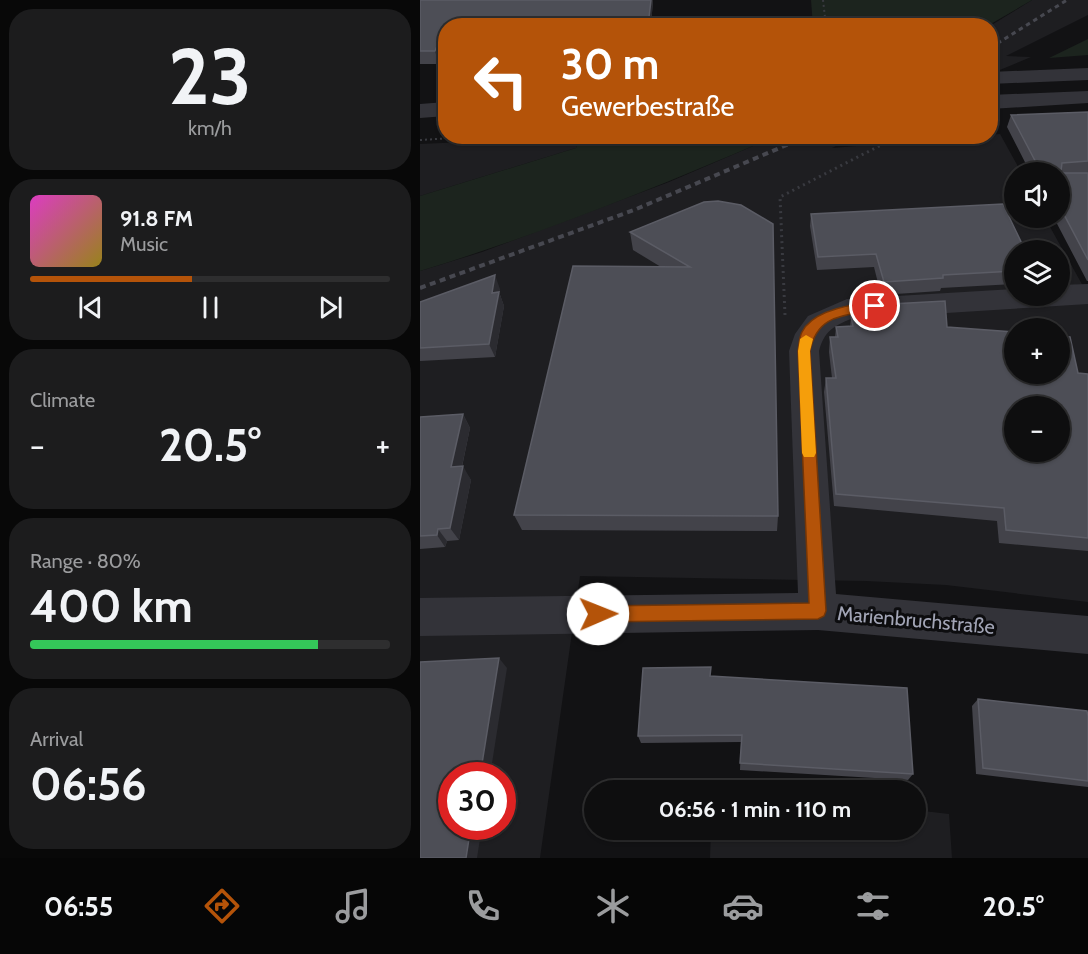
<!DOCTYPE html>
<meta charset="utf-8">
<style>
body{margin:0;font-family:Cabin,sans-serif;background:#1c1c1d;color:#f1f3f6;height:100vh;display:flex;flex-direction:column;font-size:22px;white-space:nowrap}
*{box-sizing:border-box;margin:0}
p{font-size:20px;color:#9b9c9e}
.icon{flex:none;width:33px;height:33px;fill:none;stroke:currentColor;stroke-width:2;stroke-linecap:round;stroke-linejoin:round}
.map{position:relative;flex:1;overflow:hidden}
.side{display:flex;flex-direction:column;gap:9px;padding:9px;background:#080808;width:420px}
.side>*{flex:none}
.hud{position:absolute;left:18px;top:18px;width:560px;height:126px;border-radius:24px;box-shadow:0 2px 4px #0004,0 0 0 2px #2e2e2f;background:#b45309;color:#fff;overflow:hidden}
.tools{position:absolute;left:584px;top:162px;display:grid;gap:12px}
.tools a{display:grid;place-items:center;width:66px;height:66px;border-radius:50%;background:#0e0e0f;box-shadow:0 2px 4px #0004,0 0 0 2px #2e2e2f;font-size:30px}
.speed{position:absolute;left:18px;top:762px;display:flex;gap:12px;font-size:30px;font-weight:700;text-align:center}
.speed>*{display:grid;place-content:center;width:78px;height:78px;border-radius:50%;background:#0e0e0f;box-shadow:0 2px 4px #0004,0 0 0 2px #2e2e2f;line-height:1}
.speed .limit{border:9px solid #d22;background:#fff;color:#111}
.pin{position:absolute;display:grid;place-items:center;width:51px;height:51px;color:#fff;margin:-26px;border:3px solid #fff;border-radius:50%;box-shadow:0 2px 6px #0007}
.me{position:absolute;width:66px;margin:-33px;rotate:89deg;stroke-linejoin:round;filter:drop-shadow(0 0 4px #0008)}
.turn{display:flex;align-items:center;gap:21px;height:126px;padding:0 24px;font-size:27px}
.turn .icon{width:78px;height:78px;stroke-width:2.5}
.turn b{display:block;font-size:42px;line-height:51px}
.big{font-size:45px;font-weight:700;line-height:1.1}
.side .card{flex:1;display:flex;flex-direction:column;justify-content:center;gap:9px;min-width:0;padding:0 21px;border-radius:24px;background:#1c1c1d}
.side .dial{align-items:center;gap:0}
.dial b{font-size:78px;line-height:1}
.song{display:flex;align-items:center;gap:18px}
.cover{width:72px;height:72px;border-radius:9px;background:linear-gradient(135deg,hsl(310 70% 55%),hsl(50 70% 35%))}
.played{height:6px;border-radius:3px;background:linear-gradient(90deg,#b45309 45%,#2e2e2f 45%)}
.keys{display:flex;justify-content:space-around;direction:ltr}
.heat{display:flex;justify-content:space-between;align-items:center;font-size:33px;direction:ltr}
.charge{height:9px;border-radius:4px;background:linear-gradient(90deg,#34c759 80%,#2e2e2f 0)}
.trip{position:absolute;left:164px;top:780px;width:342px;height:60px;border-radius:30px;background:#0e0e0f;box-shadow:0 2px 4px #0004,0 0 0 2px #2e2e2f;font-weight:700;line-height:60px;text-align:center}
.tab-bar{display:flex;height:96px;justify-content:space-around;align-items:center;background:#060606;color:#9b9c9e}
.tab-bar .icon{width:42px;height:42px}
.tab-bar .selected{color:#b45309}
.tab-bar b{font-size:27px;color:#f1f3f6}
main{display:flex;flex:1;min-height:0}
.map>svg:first-child{display:block}
.built{fill:#1e1e21;fill-rule:evenodd}
.green{fill:#1c241e}
.lines{fill:none;stroke-linecap:round;stroke-linejoin:round}
.path-far1{stroke:#393a40;stroke-width:2;stroke-dasharray:2 3;stroke-linecap:butt}
.path{stroke:#393a40;stroke-width:3;stroke-dasharray:2 4;stroke-linecap:butt}
.minor{fill:#333339;fill-rule:evenodd}
.tertiary{fill:#333339;fill-rule:evenodd}
.rail-far1{stroke:#474850;stroke-width:3;stroke-dasharray:4.5 4;stroke-linecap:butt}
.rail{stroke:#474850;stroke-width:4;stroke-dasharray:6 4.5;stroke-linecap:butt}
.wall{fill:#43434a}
.shaded-wall{fill:#2b2b30}
.building{fill:#4d4e56;stroke:#5b5c65;stroke-width:1.5;fill-rule:evenodd}
.route{fill:#b45309;stroke:#753606;stroke-width:1.5}
.slow{fill:#f59e0b}
.labels{text-anchor:middle;stroke-width:6;stroke-linejoin:round;paint-order:stroke}
.street-label{font-size:20px;fill:#a2a5b6;stroke:#0d0d0f}
</style>
<main>
<section class="side">
<div class="card dial"><b>23</b><p>km/h</p></div>
<div class="card">
<div class="song"><i class="cover"></i><div><b>91.8 FM</b><p>Music</p></div></div>
<div class="played"></div>
<div class="keys"><svg class="icon" aria-label="previous" viewBox="0 0 24 24"><path d="M18 5L8 12l10 7zM5 5v14"/></svg><svg class="icon" aria-label="pause" viewBox="0 0 24 24"><path d="M8 5v14M16 5v14"/></svg><svg class="icon" aria-label="next" viewBox="0 0 24 24"><path d="M6 5l10 7-10 7zM19 5v14"/></svg></div>
</div>
<div class="card"><p>Climate</p>
<div class="heat"><a>−</a><b class="big">20.5°</b><a>+</a></div>
</div>
<div class="card"><p>Range · 80%</p><b class="big">400 km</b><div class="charge"></div></div>
<div class="card"><p>Arrival</p><b class="big">06:56</b></div>
</section>
<div class="map">
<svg width="668" height="858" viewBox="0 0 668 858">
<rect width="100%" height="100%" fill="#121214"/>
<path class="built" d="M612,0H668V15L586,56L611,57L570,74V26Z
M580,134L601,172H594V218H625L668,295V602L526,585L446,581L160,576L120,858H0V271L62,252L249,182L354,137H434L412,148ZM594,250H639V296H594ZM594,328H639V374H594ZM594,406H639V452H594ZM32,776H82V826H32Z
M159,137L156,148L0,196V144Z
M495,810L529,814L532,858H290L291,830H495Z"/>
<path class="green" d="M391,0H612L569,25L393,26Z
M668,39V55L629,58Z
M159,137H354C238,187 121,234 0,271V196L156,148Z"/>
<g class="lines">
<path class="path-far1" d="M403,0L406,26
M0,140L66,136
M460,145L478,136"/>
<path class="path" d="M365,315L360,197L463,144"/>
<path class="minor" d="M668,284V304L431,319C413,326 404,332 399,351L416,594L668,616V654L398,630L0,636V598L378,593L369,351L375,334L388,316L427,299L594,289V296H639V285Z"/>
<path class="tertiary" d="M668,68V80L570,84V72Z
M668,91V103L570,109V95Z
M26,102V116L0,118V104Z"/>
<path class="rail-far1" d="M570,48L647,0
M365,145L387,136"/>
<path class="rail" d="M0,288L214,210L369,144"/>
</g>
<path class="wall" d="M0,0H233L231,26H26V50L19,64H0Z
M668,112V281H667L634,218H639V172H610L587,127L591,115Z
M284,202L358,516L357,531L102,530L94,515L241,267L213,250L210,232Z
M391,214L594,250V284L521,288L520,291L461,295L454,267L397,270L390,226Z
M80,289L79,292L84,306L75,357L0,361V302Z
M471,304L527,327L658,373L668,374V551L579,543L577,521L414,506L404,392L406,378H412L409,352L410,337H415L416,327H430L431,316L469,315Z
M43,414L50,428L42,467L51,480L39,540L27,541L25,547L0,549V417Z
M292,677L493,774L488,780L320,770L321,742L221,743L218,736Z
M558,699L668,717V787L556,774L552,706Z"/>
<path class="shaded-wall" d="M231,0H233L231,26H228Z
M22,34L26,44V50L19,64L15,51Z
M75,275L80,289L78,297L79,292L84,306L75,357L69,344L72,293Z
M43,414L50,428L39,480L31,467Z
M43,466L51,480L39,540L30,528Z
M18,529L27,541L25,547L17,535Z
M79,658L87,668L70,776H60Z
M51,826H62L57,858H46Z"/>
<path class="building" d="M0,0H231L228,26H26V34H22L15,51H0Z
M668,112V161L642,163L641,171L644,173H668V260L639,205V172H621L591,115Z
M298,201L321,205L353,224L358,516L94,515L153,266L270,267L210,232L284,202Z
M583,204L605,250H594V271L523,275V278L464,282L456,254L398,257L391,214Z
M75,275L72,293L79,292L69,344L0,348V302Z
M525,301L527,327L594,332V374H639V336L650,337L658,373L668,374V538L586,530L584,508L416,494L406,378H416L410,337H418L416,327L433,326L431,316L474,315L471,304ZM594,406H639V452H594Z
M43,414L31,467L43,466L30,528L18,529L17,535L0,536V417Z
M79,658L60,776H32V826H51L46,858H0V662Z
M291,667L290,676L487,688L493,774L320,763L322,735L218,736L223,668Z
M558,699L667,711L668,717V781L563,768Z"/>
<path class="route" d="M455,302L459,303V309C428,317 398,311 390,351L406,611L404,616L398,619L178,622L173,619L170,614L173,608L178,606L389,603L378,351C379,345 379,338 382,332C393,310 433,304 455,302Z"/>
<path class="slow" d="M386,335L393,339L390,351L396,453L394,457H384L382,453L378,351L380,339Z"/>
<g class="labels">
<g class="street-label">
<text transform="translate(496 620) rotate(5)" y="7">Marienbruchstraße</text>
</g>
</g>
</svg>
<div class="tools">
<a><svg class="icon" aria-label="sound" viewBox="0 0 24 24"><path d="M4 9h4l5-4v14l-5-4H4zM17 9q2 3 0 6"/></svg></a>
<a><svg class="icon" aria-label="layers" viewBox="0 0 24 24"><path d="M12 4l9 5-9 5-9-5zM3 14l9 5 9-5"/></svg></a>
<a>+</a>
<a>−</a>
</div>
<div class="speed"><div class="limit">30</div></div>
<div class="pin" style="left:455px;top:306px;background:#d93025"><svg class="icon" aria-label="arrive" viewBox="0 0 24 24"><path d="M6 21V4h12l-3 4 3 4H6"/></svg></div>
<svg class="me" style="left:178px;top:614px" viewBox="-20 -20 40 40"><circle r="19" fill="#fff"/><path d="M0-13L10 11 0 6-10 11z" fill="#b45309"/></svg>
<div class="trip">06:56 · 1 min · 110 m</div>
<div class="hud">
<div class="turn"><svg class="icon" aria-label="left" viewBox="0 0 24 24"><path d="M17 20v-9H6M10 6l-5 5 5 5"/></svg><div><b>30 m</b>Gewerbestraße</div></div>
</div>
</div>
</main>
<nav class="tab-bar">
<b>06:55</b>
<svg class="icon selected" aria-label="directions" viewBox="0 0 24 24"><path d="M12 3l9 9-9 9-9-9zM9 14v-3h6M13 9l2 2-2 2"/></svg>
<svg class="icon" aria-label="music" viewBox="0 0 24 24"><path d="M9 18V5l10-2v13"/><circle cx="6" cy="18" r="3"/><circle cx="16" cy="16" r="3"/></svg>
<svg class="icon" aria-label="phone" viewBox="0 0 24 24"><path d="M5 4h4l2 5-3 2q2 4 5 5l2-3 5 2v4C11 20 4 13 5 4z"/></svg>
<svg class="icon" aria-label="climate" viewBox="0 0 24 24"><path d="M12 3v18M4 7l16 10M4 17L20 7"/></svg>
<svg class="icon" aria-label="car" viewBox="0 0 24 24"><path d="M5 17H2v-5l4-1 3-4h7l3 4 3 1v5h-3M9 17h6M6 11h13"/><circle cx="7" cy="17" r="2"/><circle cx="17" cy="17" r="2"/></svg>
<svg class="icon" aria-label="filters" viewBox="0 0 24 24"><path d="M4 7h16M4 17h16"/><circle cx="9" cy="7" r="2"/><circle cx="15" cy="17" r="2"/></svg>
<b>20.5°</b>
</nav>
